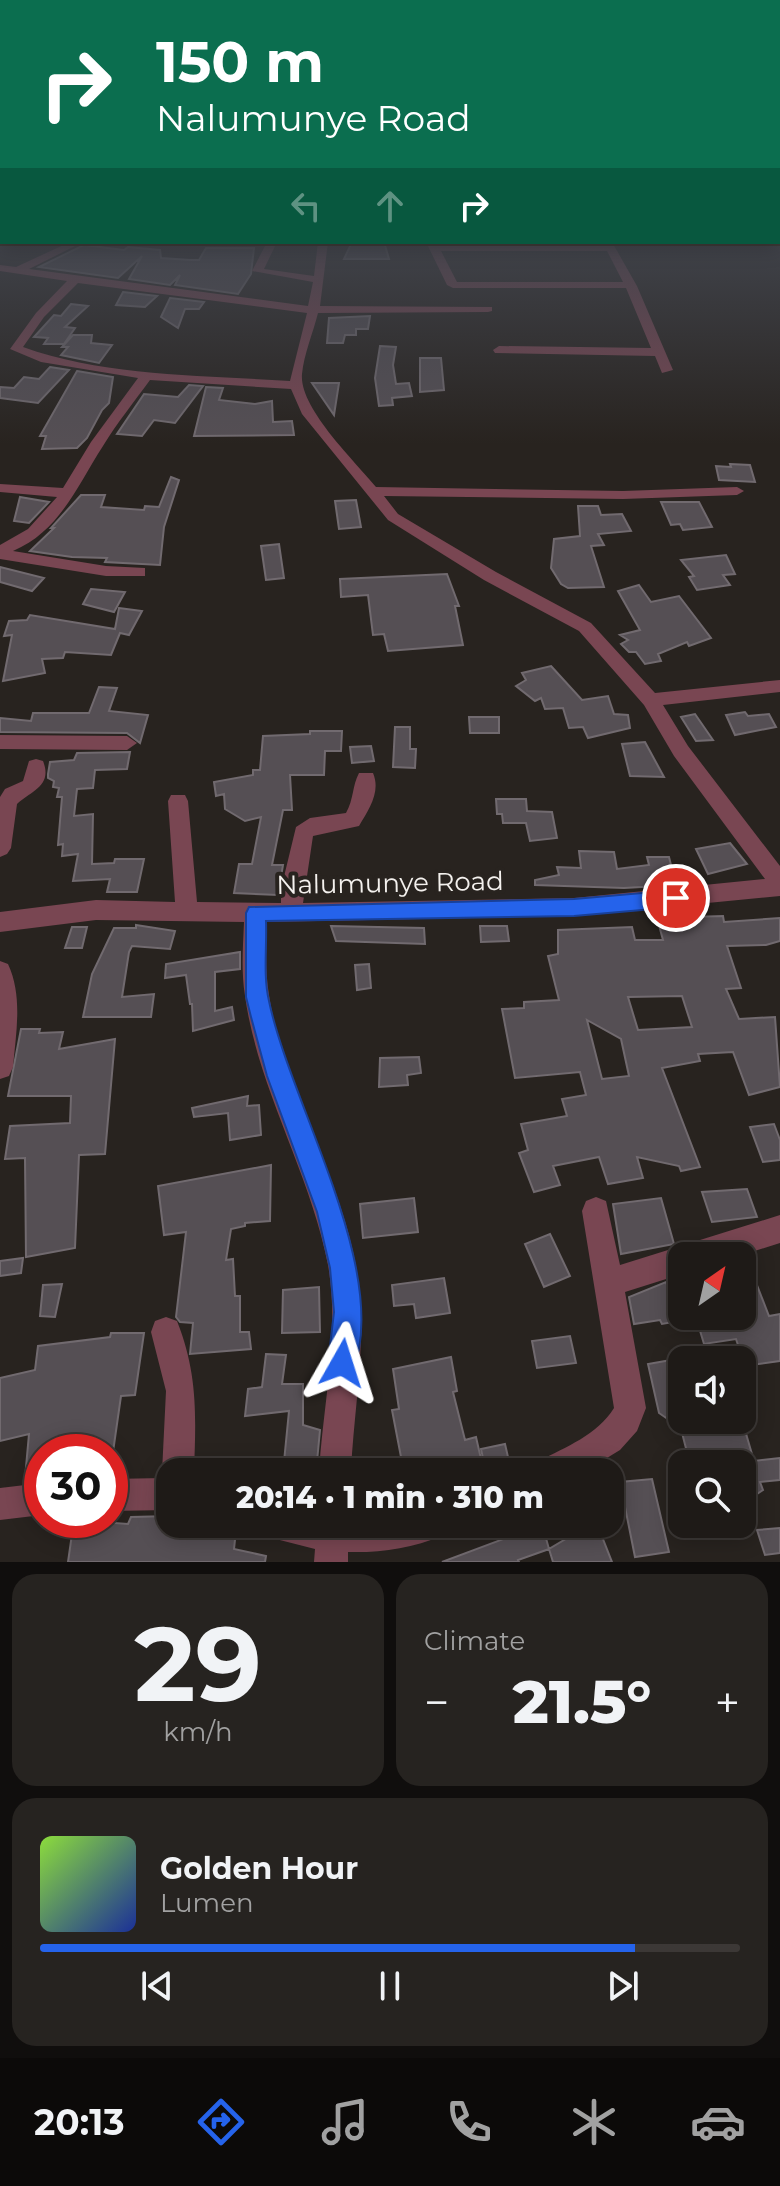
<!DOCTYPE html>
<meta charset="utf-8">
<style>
body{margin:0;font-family:Montserrat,sans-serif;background:#262320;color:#f1f3f6;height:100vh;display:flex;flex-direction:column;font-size:30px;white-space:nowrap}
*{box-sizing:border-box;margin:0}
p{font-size:26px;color:#a1a1a1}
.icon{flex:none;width:44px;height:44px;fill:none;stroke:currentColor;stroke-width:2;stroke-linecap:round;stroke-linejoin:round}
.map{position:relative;height:1562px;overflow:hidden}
.drawer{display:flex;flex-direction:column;gap:12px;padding:12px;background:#100e0d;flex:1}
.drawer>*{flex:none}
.hud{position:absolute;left:0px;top:0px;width:780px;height:244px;box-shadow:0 4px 20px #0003,0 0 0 2px #3c3836;background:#0b6e4f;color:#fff;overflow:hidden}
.needle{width:52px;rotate:34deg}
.fabs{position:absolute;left:668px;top:1242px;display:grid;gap:16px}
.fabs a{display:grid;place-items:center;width:88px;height:88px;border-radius:16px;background:#1e1a17;box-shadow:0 4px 20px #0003,0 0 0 2px #3c3836;font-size:40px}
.speed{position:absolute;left:24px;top:1434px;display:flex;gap:16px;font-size:40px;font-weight:700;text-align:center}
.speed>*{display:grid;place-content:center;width:104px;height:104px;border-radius:50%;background:#1e1a17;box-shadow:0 4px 20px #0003,0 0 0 2px #3c3836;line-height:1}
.speed .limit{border:12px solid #d22;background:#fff;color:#111}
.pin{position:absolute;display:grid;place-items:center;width:68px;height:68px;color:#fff;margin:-34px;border:4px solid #fff;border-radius:50%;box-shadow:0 2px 8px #0007}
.me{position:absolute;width:88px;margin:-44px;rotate:6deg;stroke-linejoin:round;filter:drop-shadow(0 0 6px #0008)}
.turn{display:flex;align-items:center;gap:28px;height:168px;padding:0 24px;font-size:36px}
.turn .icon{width:104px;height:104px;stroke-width:2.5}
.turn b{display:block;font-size:56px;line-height:68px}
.lanes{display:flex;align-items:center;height:76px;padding:0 24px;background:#0003;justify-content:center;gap:40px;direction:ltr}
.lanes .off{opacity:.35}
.big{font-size:60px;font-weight:800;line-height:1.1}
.drawer .widget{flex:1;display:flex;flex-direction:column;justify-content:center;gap:12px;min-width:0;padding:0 28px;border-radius:24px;background:#262320}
.drawer .dial{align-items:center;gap:0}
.dial b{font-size:104px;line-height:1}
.song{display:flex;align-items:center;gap:24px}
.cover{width:96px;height:96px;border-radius:12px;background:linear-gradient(135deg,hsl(90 70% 55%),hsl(230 70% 35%))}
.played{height:8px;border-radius:4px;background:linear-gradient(90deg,#2563eb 85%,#3c3836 85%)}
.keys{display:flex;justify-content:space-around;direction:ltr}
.heat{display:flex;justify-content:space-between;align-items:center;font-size:44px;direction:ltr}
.drawer .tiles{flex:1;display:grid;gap:12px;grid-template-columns:1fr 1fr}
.widget:last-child{grid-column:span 2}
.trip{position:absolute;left:156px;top:1458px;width:468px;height:80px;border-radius:24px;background:#1e1a17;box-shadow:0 4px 20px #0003,0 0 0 2px #3c3836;font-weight:800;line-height:80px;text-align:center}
.tab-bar{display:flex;height:128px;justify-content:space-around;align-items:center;background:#0c0a09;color:#a1a1a1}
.tab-bar .icon{width:56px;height:56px}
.tab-bar .active{color:#2563eb}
.tab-bar b{font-size:36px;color:#f1f3f6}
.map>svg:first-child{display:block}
.building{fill:#554f54;stroke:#716a6f;stroke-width:2;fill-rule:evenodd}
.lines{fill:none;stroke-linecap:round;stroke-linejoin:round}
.minor{fill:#794652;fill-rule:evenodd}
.route{fill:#2563eb;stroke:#184099;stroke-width:2}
.labels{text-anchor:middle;stroke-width:8;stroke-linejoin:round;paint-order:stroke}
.street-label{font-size:26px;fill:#f4f1ee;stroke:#28231f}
</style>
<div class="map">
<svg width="780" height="1562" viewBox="0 0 780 1562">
<rect width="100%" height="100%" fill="#28231f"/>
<path class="building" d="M352,242H384L389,259H344Z
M84,245L124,250L128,247L160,250L161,258L191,260H199L206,248H254L251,274L238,294L175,285L180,275L170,285L129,279L142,256L118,278L39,267Z
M123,292L157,296L145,307L116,305Z
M170,298L204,302L199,309H185L178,328L161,317Z
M71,304L88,306L65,327L75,328L64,344H44L48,338L34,337L54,315L61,316Z
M370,316L368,329H356V335H345L343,343H327L329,318Z
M73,335H92L91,343L112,345L99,363L61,355L68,347H62Z
M380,346L396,347L393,365L396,384L409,383L412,396L392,398L393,405L379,406L375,378Z
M420,358H441L444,390L420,392Z
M50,367L69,370L38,403L0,398V387L14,388L24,377L39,379Z
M77,371L113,377L109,403L102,410L87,438L77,448L42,449L46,436H40Z
M312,383H339L334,415Z
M189,385L203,386L175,423L154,420L142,436L117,434L144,394L178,397Z
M206,387L223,388L219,400L255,404L272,401L273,422L292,421L294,435L194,436Z
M730,464L750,465L755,482L719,480L716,466L731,467Z
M171,477L179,480L164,527L160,565L105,562L107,558L72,557L30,551L54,528H51L81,495H105L101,507L144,510L145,506L159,507Z
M20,497L49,502L29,523L14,521Z
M356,500L361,527L339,529L335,501Z
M661,502H699L712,527L683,530L680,524L671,525Z
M578,506H598L601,515L622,514L631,531L598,534L604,545L591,546L604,587L568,588L561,584L551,568L554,539L580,536Z
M279,544L284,578L266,580L261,546Z
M726,555L735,574L723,575L730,585L697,590L689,577L694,576L681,560Z
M0,567L44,578L32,591L0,582Z
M447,574L459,606H455L463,645L388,651L384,634L373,635L368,595L341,597L340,579Z
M639,585L651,602L679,596L711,638L689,646L687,642L658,654L661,661L645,664L636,652H629L621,644L628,640L620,635L640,630L618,591Z
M91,589L125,592L114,612L83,604Z
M119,608L142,611L129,635L120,633L111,655L65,652L63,658L42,659L45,673L3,681L12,635L4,636L9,621L27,620L30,615L115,629Z
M551,666L582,700L608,696L614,714L628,715L630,728L588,738L583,727L569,728L563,708L545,709L541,698L535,701L516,686L526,680L522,673Z
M99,687L117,688L109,711L148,715L140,743L127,733L0,732V718L31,721L33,713H89Z
M745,712L748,716L769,714L776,727L735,735L726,715Z
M695,714L713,740L696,741L681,717Z
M469,717H499V733H470Z
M395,727H410V749H416L415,768L393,767Z
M310,731H342L341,751H325L324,775H290L292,810H283L272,865H283L278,895L234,893L239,864H252L261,817L245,821L225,809L224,794L216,796L214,782L253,775V770H260L263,736L310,734Z
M645,742L664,777L630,776L622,744Z
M371,746L374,761L352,763L350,747Z
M130,752L127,769L95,770L93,788L77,789L74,816L93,814L92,864L114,863L115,859H144L137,892H107L110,879L73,881L78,854L62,856L63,844L58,845L62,797H57L59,788L53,787L54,781L48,778V774L50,762L74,760L77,753Z
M496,799H526L527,811L552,812L557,838L530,841L526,823H503L502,814H497Z
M730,843L747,864L708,874L696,849Z
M579,851L614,852L617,869L649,865L647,857H669L676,885L624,888L535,885V880L559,875L557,867L581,868Z
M723,916L724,922L780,918V941L766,945L727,946L741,988L726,989L739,1019L775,1017L780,1087L749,1095L733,1052L698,1054L700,1061L662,1068L700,1167L681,1171L679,1166L637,1157L643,1178L608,1184L599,1157L553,1166L560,1185L534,1192L519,1153L528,1150L521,1124L567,1116L562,1099L586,1095L580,1072L515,1078L502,1009L524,1008V1002L559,1000L548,956L558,954V930L632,927L635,940H663L657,918ZM682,996L692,1027L638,1030L628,997ZM587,1020L621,1039L629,1076L602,1079Z
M136,925L175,931L170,949L132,946L129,952L122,997L154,994L151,1017H83L92,974L114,928H136Z
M331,926L424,928L425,944L336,941Z
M480,926H507L509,941L481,942Z
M72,927H87L82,948H65Z
M240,952V969L215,972V1011L232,1007L234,1020L193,1031L192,1004H190L186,975L165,978L166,964Z
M369,964L371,988L357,990L355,965Z
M21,1029H40L39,1033L63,1032L59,1049L115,1039L105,1154L79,1155L75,1248L26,1257L25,1158L5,1159L10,1126L70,1123L71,1096H8Z
M419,1057L421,1073L407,1075L408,1085L379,1087L380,1058Z
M248,1096L247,1106L259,1105L261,1135L230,1140L228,1113L194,1117L192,1108Z
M774,1124L780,1140V1160L763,1162L750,1127Z
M271,1165L270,1221L245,1223V1226L231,1229L226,1260L233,1259L235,1296H240V1332H249L251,1349L190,1354L193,1323L180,1322L176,1317L186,1232L164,1235L158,1186Z
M747,1189L757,1217L712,1222L702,1192Z
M414,1198L418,1232L363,1238L360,1204Z
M661,1198L674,1244L621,1254L613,1204Z
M550,1234L570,1276L544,1287L525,1244Z
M746,1257L769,1316L780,1314V1361L745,1366L736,1339L704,1344L698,1324L749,1314L742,1293V1258Z
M23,1258L21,1273L0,1276V1261Z
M444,1278L450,1313L416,1318L414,1304L394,1306L392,1285Z
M666,1282L679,1321L662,1324L660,1320L634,1324L629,1297Z
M62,1284L55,1317L40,1316L43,1285Z
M319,1287L320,1332L282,1333L283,1290Z
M111,1333H144L135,1395L121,1396L113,1452H42V1476L25,1478L29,1434L0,1441V1378L35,1370L38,1346L110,1337Z
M570,1336L576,1363L537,1368L532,1341Z
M266,1354L286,1355L282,1384H303V1425L320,1430L316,1472H283L289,1411L245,1416L248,1389L262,1387Z
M451,1357L457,1391L453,1392L465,1440L476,1437L481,1459L446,1468V1472H354L355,1460L371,1458V1462L401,1457L392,1410L399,1409L393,1369Z
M677,1359L682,1377V1420H742L754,1461L780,1458V1480L760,1482L763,1490L742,1504V1464H690L679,1421L672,1422L659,1413L648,1364Z
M505,1444L511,1470L486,1472L481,1449Z
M652,1479L669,1552L635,1557L620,1482Z
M170,1516V1524L236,1531L234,1549L266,1556L265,1562H68L74,1520L128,1524L131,1517Z
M520,1524H542L549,1549L518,1560L519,1562H442L522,1532Z
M591,1524H597L612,1562H553L549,1549Z
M780,1528V1553L765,1555L757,1530Z"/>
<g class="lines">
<path class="minor" d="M70,242H83L29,269L308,306L313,282L252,271L267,242H277L264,269L314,276L318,242H328L320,306L492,307V311L488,312L318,313C313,333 304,354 302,374C299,408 355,461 376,487L623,491L737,487L744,491L737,495L623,499L384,496L398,514L496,572L591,623L655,693L780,680V692L663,705L688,746L780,866V896L574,916L267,922C266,947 265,971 269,995C283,1090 339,1172 356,1266C369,1334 354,1404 351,1472H319C323,1404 340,1333 328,1265C310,1172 258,1089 245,996C241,971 243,947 244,922L96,920L0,932V912L96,900L175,902L168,801L171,795H185L188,801L197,902L281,903V889L296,827L310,818L346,813C354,799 352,786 359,773H373C381,792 369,809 359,826L313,836L303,903L574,898L765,879L674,756L644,705L579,631L484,580L388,520L302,414L291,389L150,380C134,402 117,423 103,446C77,486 60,531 13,551L106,566L145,568V576H106L0,559V545L28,529L57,497L0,492V484L63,488L91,442L138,378L41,362L10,349L36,313L67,281L0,271V265L16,267ZM78,283L307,313L290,381C202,375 107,377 23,347L44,317Z
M426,242H436L438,245H603L602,242H612L637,286L673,370L662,373L655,356L495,353L493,350L499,346L651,348L626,288H453L447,285ZM441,251H607L623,282H457Z
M0,735L127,736L137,743L127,750L0,749Z
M36,759L43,761C53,786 31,791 17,804L11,848L7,854L0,857V797L5,789L23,781L29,761Z
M0,961L8,964C23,996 16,1033 13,1067L9,1076L0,1079Z
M596,1197L606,1201L620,1265L780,1215V1243L739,1256H682V1274L625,1292L646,1408L637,1431L620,1450L584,1472H534L539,1461C566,1447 597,1435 614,1408L582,1211L586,1201Z
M166,1317L177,1321C198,1374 196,1416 194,1472H170V1510L110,1511V1479L164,1478L162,1472L166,1391L151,1332L155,1321Z
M42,1483V1515L0,1520V1488Z
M259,1524H447L442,1536C412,1548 380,1553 348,1552V1562H314L315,1549L264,1536Z"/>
</g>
<linearGradient id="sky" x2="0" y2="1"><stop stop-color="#161311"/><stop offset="0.51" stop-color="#42454d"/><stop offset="1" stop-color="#42454d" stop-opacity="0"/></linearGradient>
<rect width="780" height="444" fill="url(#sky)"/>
<path class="route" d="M676,890L684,892L686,898L684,904L676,907L574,916L266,921C267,947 263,976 269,1001C290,1103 393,1275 352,1373L342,1377L332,1373L328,1363L334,1312L330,1268L317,1212L267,1076L251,1017L246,997V913L249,907L574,899Z"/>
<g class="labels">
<g class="street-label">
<text transform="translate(390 883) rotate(-1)" y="9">Nalumunye Road</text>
</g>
</g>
</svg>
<div class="fabs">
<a><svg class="needle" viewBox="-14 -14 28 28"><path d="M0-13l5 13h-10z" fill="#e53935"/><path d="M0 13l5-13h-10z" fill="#a1a1a1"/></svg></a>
<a><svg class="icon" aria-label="sound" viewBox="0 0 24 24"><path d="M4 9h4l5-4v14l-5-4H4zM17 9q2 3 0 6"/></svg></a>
<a><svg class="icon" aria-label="search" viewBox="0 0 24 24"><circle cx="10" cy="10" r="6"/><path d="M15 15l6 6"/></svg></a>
</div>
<div class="speed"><div class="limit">30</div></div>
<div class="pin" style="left:676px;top:898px;background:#d93025"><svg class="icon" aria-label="arrive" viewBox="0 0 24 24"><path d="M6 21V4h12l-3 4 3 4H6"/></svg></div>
<svg class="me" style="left:342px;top:1363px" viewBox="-20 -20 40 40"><path d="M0-17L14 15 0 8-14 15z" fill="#2563eb" stroke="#fff" stroke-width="4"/></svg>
<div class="trip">20:14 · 1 min · 310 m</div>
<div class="hud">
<div class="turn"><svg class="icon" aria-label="right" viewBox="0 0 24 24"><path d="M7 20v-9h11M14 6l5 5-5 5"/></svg><div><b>150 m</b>Nalumunye Road</div></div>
<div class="lanes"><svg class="icon off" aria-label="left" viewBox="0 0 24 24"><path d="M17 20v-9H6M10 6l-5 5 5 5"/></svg><svg class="icon off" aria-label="ahead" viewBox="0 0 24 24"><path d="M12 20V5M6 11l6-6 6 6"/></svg><svg class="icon" aria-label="right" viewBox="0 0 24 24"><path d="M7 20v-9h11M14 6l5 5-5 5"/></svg></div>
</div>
</div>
<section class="drawer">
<div class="tiles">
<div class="widget dial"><b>29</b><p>km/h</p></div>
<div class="widget"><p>Climate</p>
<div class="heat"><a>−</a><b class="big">21.5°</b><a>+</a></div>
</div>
<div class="widget">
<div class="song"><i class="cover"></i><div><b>Golden Hour</b><p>Lumen</p></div></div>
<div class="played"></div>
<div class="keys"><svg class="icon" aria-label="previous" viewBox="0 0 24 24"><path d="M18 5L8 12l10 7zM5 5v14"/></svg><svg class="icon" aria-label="pause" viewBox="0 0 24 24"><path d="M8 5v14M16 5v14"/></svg><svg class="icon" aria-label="next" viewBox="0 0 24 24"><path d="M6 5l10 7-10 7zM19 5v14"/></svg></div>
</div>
</div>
</section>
<nav class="tab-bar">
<b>20:13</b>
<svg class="icon active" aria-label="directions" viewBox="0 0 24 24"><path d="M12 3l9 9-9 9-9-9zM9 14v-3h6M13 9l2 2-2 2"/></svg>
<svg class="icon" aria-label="music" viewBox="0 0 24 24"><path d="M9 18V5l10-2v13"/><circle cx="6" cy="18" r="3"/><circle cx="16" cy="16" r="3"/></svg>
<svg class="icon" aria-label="phone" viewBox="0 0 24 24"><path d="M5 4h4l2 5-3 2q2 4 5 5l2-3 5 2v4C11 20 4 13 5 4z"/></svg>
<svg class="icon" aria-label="climate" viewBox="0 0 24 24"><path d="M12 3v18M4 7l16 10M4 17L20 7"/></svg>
<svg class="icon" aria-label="car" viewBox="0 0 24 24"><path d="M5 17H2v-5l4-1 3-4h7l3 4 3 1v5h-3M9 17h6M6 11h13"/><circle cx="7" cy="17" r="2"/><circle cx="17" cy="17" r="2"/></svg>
</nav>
